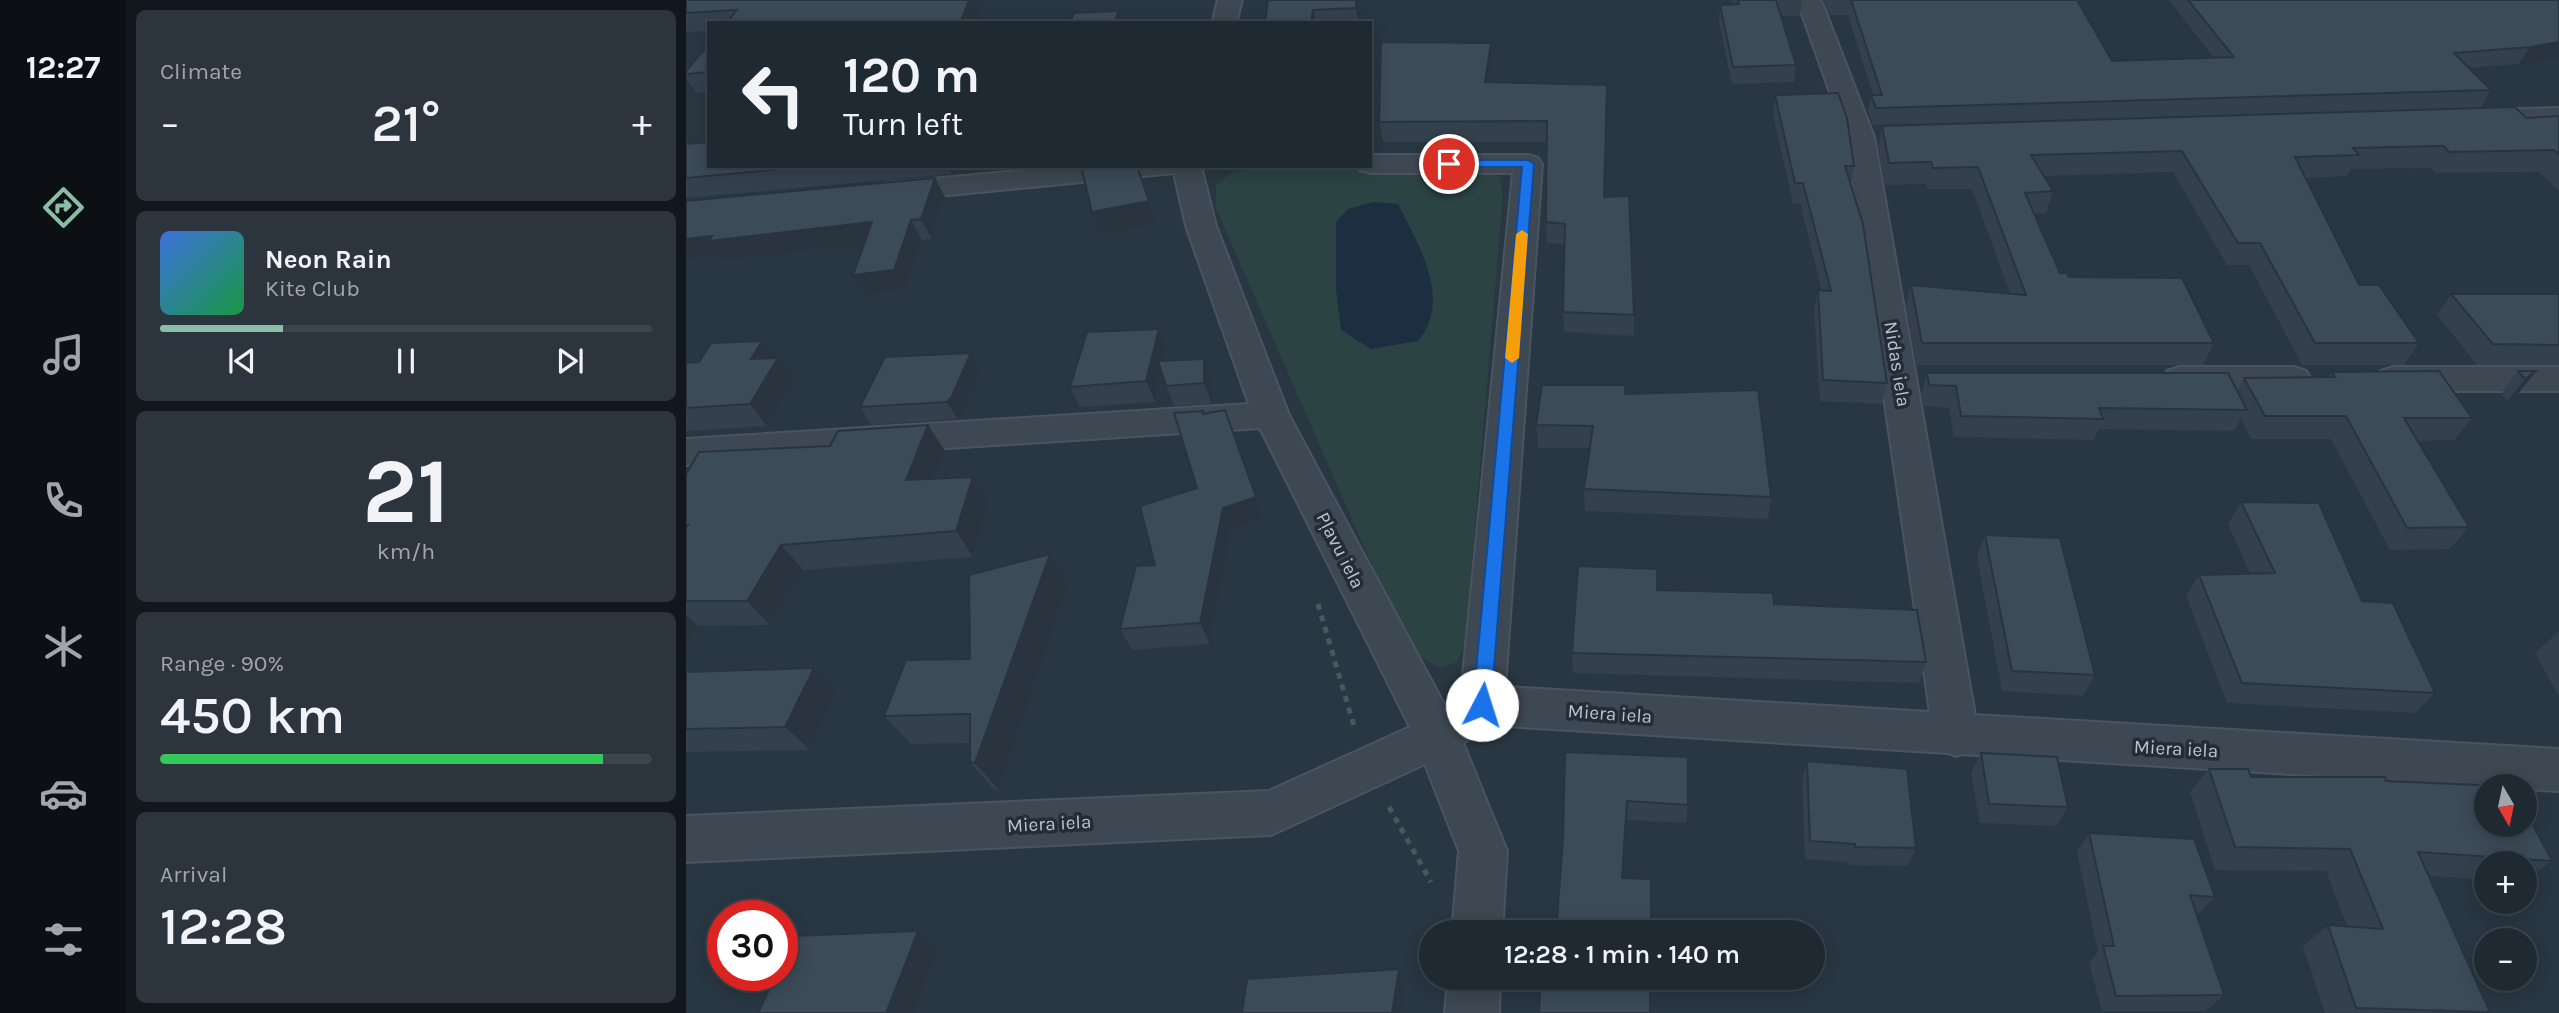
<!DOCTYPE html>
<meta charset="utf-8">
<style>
body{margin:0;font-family:Karla,sans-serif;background:#2c353e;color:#f1f3f6;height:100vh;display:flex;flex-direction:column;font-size:26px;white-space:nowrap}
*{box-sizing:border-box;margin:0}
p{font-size:23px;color:#a1a6ac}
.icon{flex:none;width:38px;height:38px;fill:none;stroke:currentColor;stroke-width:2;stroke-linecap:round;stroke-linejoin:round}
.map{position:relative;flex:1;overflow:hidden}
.side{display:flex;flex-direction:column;gap:10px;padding:10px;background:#11171c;width:560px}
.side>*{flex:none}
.top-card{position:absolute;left:21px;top:21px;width:665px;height:147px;border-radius:0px;box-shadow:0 4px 18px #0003,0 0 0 2px #3c454d;background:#1f2932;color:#f1f3f6;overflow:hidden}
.needle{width:46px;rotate:171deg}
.buttons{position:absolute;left:1788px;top:774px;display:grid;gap:14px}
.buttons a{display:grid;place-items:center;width:63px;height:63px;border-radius:50%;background:#1f2932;box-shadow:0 4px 18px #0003,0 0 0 2px #3c454d;font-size:35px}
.speed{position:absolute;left:21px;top:900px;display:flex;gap:14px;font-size:35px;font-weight:700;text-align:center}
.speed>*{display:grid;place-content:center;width:91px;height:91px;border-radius:50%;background:#1f2932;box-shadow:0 4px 18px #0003,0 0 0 2px #3c454d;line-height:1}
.speed .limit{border:10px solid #d22;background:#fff;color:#111}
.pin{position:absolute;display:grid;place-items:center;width:60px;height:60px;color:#fff;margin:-30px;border:4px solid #fff;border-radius:50%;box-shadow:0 2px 7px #0007}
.me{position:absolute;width:77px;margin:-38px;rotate:5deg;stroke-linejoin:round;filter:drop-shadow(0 0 5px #0008)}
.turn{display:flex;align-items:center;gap:24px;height:147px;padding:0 21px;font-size:32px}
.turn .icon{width:91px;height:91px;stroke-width:2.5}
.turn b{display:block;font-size:49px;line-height:60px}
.big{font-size:52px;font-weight:600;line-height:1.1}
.side .card{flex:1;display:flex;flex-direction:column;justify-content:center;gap:10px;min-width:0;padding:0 24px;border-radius:10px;background:#2c353e}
.side .dial{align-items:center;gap:0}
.dial b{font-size:91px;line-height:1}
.song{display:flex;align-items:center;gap:21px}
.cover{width:84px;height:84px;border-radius:10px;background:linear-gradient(135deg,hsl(220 70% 55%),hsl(140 70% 35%))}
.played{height:7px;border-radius:4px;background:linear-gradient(90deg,#8abfa5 25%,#3c454d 25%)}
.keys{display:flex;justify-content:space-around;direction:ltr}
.heat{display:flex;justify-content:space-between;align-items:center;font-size:38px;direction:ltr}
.charge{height:10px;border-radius:5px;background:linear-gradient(90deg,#34c759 90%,#3c454d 0)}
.trip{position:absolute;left:733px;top:920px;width:406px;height:70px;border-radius:35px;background:#1f2932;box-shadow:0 4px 18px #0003,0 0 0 2px #3c454d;font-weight:600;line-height:70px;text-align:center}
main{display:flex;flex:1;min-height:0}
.menu{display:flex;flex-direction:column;width:126px;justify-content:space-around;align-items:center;background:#0c1014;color:#a1a6ac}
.menu .icon{width:49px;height:49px}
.menu .selected{color:#8abfa5}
.menu b{font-size:32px;color:#f1f3f6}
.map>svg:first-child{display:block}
.green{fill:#2b4343}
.water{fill:#1c2f41}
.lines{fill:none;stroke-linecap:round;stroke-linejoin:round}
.minor-casing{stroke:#4a545f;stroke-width:4}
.path{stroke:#455b5b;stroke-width:5;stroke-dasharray:6 6;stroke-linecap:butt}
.minor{fill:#3e4852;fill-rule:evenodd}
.wall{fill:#34404c}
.shaded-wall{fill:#2a343e}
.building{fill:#3c4b58;stroke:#2a343e;stroke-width:2}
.route{fill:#1a73e8;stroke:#114b97;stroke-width:2}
.slow{fill:#f59e0b}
.labels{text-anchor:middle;stroke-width:7;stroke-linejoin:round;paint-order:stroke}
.street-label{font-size:19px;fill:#bbc3cc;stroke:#222d38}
</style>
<main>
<nav class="menu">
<b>12:27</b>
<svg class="icon selected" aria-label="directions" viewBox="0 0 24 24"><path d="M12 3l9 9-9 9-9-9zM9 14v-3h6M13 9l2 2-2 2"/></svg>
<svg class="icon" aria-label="music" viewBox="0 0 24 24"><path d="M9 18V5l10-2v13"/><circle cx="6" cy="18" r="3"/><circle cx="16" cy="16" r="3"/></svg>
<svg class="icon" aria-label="phone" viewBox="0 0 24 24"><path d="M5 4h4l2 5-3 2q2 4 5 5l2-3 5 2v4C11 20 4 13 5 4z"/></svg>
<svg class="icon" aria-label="climate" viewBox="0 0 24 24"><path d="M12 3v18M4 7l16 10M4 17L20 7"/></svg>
<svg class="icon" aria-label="car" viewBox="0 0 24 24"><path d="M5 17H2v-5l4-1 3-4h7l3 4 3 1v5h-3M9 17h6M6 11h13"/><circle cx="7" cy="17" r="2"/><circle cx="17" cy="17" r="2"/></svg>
<svg class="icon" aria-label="filters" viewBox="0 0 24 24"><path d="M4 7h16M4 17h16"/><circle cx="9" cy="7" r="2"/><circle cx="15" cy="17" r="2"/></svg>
</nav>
<section class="side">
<div class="card"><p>Climate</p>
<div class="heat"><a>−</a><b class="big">21°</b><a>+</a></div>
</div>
<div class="card">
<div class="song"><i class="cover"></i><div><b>Neon Rain</b><p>Kite Club</p></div></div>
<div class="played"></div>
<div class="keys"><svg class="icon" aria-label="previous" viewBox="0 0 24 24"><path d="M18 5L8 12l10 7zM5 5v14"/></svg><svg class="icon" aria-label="pause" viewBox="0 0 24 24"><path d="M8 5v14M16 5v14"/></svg><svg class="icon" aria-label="next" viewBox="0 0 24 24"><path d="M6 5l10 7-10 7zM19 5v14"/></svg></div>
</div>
<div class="card dial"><b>21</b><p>km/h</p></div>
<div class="card"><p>Range · 90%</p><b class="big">450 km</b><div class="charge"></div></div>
<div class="card"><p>Arrival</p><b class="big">12:28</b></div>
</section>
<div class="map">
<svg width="1873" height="1013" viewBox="0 0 1873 1013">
<rect width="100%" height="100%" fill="#293742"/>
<path class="green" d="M581,168H783L813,176L817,193L779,646L771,662L754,668L735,657L700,597L530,208V184L547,172Z"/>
<path class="water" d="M687,202L712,204C732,244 767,300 732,341L685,349L655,330L650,289V222L662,209Z"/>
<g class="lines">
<g class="minor-casing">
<path id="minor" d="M532,0H556L550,23H526Z
M1111,0H1135L1188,137L1289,715L1873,749V791L1839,789V786H1801L1276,754L1270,756L1262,753L803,725L777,743L821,851L816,933H766L773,851L739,764L585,835L0,862V816L583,791L724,727L574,428L0,465V439L563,404L500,226L488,173L201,201L191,198L186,192L191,186L201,183L385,166H515L530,226L603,415L759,706L775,695L827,173H684L674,170L671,166H684V155H842L852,158L856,164L819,687L1244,712L1160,137Z
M1873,108V124L1785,126L1775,124L1771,118L1775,112L1785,110Z
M1493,367H1608L1620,371L1625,379L1620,387L1608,391H1493L1481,387L1476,379L1481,371Z
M1707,367H1873V391H1707L1695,387L1690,379L1695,371Z
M762,978H814L813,1013H759Z"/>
</g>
<path class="path" d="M632,604L668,726
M703,807L745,882
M739,969L742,936"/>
<use href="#minor" class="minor"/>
</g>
<path class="wall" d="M0,0H299L289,23H23V31L0,32Z
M582,0H673V23H579Z
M1045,0H1116L1114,16H1095L1110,65L1108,82L1046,84L1033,22L1034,5H1047Z
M1136,0H1391L1426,61L1528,58L1483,0H1871L1873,1L1833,64L1783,68L1805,90L1795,108L1187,125L1182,112L1185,95H1187L1162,15H1144Z
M805,43L807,62L804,82L921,85L918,197L948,315V336L878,332L877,312L878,244L861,243L860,222V142H697L693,122Z
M23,44V92L10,93L0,78V71Z
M1089,95L1168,166L1165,185L1201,383L1196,404L1134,401L1128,311L1132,290L1136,291L1114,203L1107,204L1087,115Z
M1873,116V191L1853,172L1750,173L1745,168L1665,169L1661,176L1620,178L1673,285L1733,343L1718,365H1616L1563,265H1541L1487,172L1358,176L1367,191L1360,213L1348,214L1374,273L1528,343L1517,365H1230L1220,307L1225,285L1324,293L1286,189H1242L1240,184L1199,185L1192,148L1196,126L1840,118Z
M0,144L23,166H269L266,174L0,198Z
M259,197L246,239L236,240L220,290L179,295L167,275L178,244L37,261L34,256L0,260V201Z
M1869,291H1873V365H1791L1751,315L1765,294H1867Z
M481,349L479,361L518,359L526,379V404L488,406L476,373L469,402L394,407L384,387Z
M285,353L295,370L276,416L271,419L186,425L174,407Z
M88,358L109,380L81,426L0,431V363Z
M1832,371H1850L1832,394L1821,402L1815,394Z
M1646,372L1786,418L1768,440L1731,441L1783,527L1764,549L1704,550L1645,439H1565L1555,419L1548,431L1413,429L1408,440L1268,437L1263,408L1237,406L1235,395L1241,373L1551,391L1558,378L1642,377Z
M939,394L1085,497L1082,519L899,511L898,489L904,448H852L850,425Z
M518,414L578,519L546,529L524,644L446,650L434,629L511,488Z
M242,425L259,451L248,479L304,503L287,557L117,570L84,625L12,626L0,647V474L144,446Z
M1555,502L1676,601L1749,693L1729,713L1541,703L1500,596L1513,575L1564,573L1542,524Z
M1299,535L1409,675L1397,696L1316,691L1291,557Z
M382,584L313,790H308L284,762V743L225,744L198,716L284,659Z
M971,590L1088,604L1240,662L1233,683L887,673L886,653Z
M1872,632L1873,633V697L1849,653Z
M128,668L151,692L124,750L0,752V672Z
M879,752L1002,805L1000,823L941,820L937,878L965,933L877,839Z
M1295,753L1382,807L1370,826L1294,823L1285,773Z
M1121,761L1230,848L1222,866L1163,865L1162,862L1119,859L1116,780Z
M1523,769L1565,777L1700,781L1866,861L1839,880V863H1801V880L1743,876L1804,1012L1639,1013L1617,946L1642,925L1661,926L1640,871L1529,870L1504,792Z
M1403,833L1529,897L1512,914H1511L1538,995L1520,1011H1416L1403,963L1412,952L1391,852Z"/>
<path class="shaded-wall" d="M283,0H299L289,23H274Z
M670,0H673V23L670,8Z
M627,10L630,23H625Z
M433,11L437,23H428Z
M1873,42V58L1833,64L1844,47Z
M805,43L807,62L801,101L799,82Z
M921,85V105L918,218V197Z
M262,166H269L266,174Z
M451,166L471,223L415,234L406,212Z
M249,178L259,197L246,239L235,219Z
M225,220L236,240L220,290L179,295L167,275Z
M186,222L198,242L37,261L34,256L0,260V239Z
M473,329L481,349L469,402L460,381Z
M76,341L90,361L92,358L109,380L81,426L64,404L65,359Z
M285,353L295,370L276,416L271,419L261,402Z
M518,359L526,379V404L518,383Z
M1850,371L1832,394L1821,402L1839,379Z
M539,410L578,519L546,529L524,644L514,623L537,508Z
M242,425L259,451L238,505L220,480Z
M287,477L304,503L287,557L270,531Z
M95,545L117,570L84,625L61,601Z
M364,554L382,584L313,790L289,763Z
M0,615L12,626L0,647Z
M128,668L151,692L124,750L99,727Z
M941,801V820L936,896V878Z
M232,931L253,948L228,1013H200Z
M713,969L719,985L715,1013H706Z"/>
<path class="building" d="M0,0H283L274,23H40L51,10L0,13Z
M582,0H670V8L627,10L625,23H579Z
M1052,0H1090L1110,65L1047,67L1034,5L1053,4Z
M1165,0H1391L1426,61L1548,57L1502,0H1871L1873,1V42L1844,47L1768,53L1805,90L1190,108L1185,95H1196Z
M433,11L428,23H384L388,13Z
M695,42L805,43L799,82L921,85L918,197L943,196L948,315L877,312L879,224L860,222L861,121L693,122Z
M23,44V72L0,74V71Z
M1152,93L1161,118L1168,166H1159L1177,224L1201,383L1137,380L1132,290L1145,291L1117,183H1109L1089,95Z
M1829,107L1840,118L1873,116V155L1868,150L1763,152L1758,146L1667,148L1673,155L1609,157L1673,285H1693L1733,343H1629L1574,243H1552L1496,151L1345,155L1367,191L1339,193L1374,273H1381L1383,277L1496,278L1528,343H1236L1225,285L1340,295L1292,167L1247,168L1245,162L1203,163L1196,126Z
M23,142V166H127L0,178V144Z
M395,166H451L463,201L406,212Z
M249,178L235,219L225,220L208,270L167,275L186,222L23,241L26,236L0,239V201Z
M1869,291H1873V345L1807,344L1765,294H1873Z
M473,329L460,381L384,387L401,332Z
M76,341L65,359L92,358L64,404L0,408V363L13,362L25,343Z
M285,353L265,398L261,402L174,407L199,357Z
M518,359V383L480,386L472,361Z
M1753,371L1786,418H1718L1783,527L1721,528L1660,416H1579L1558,378L1649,377L1646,372Z
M1832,371H1850L1839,379Z
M1241,373H1542L1561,410L1413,408L1417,419L1275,416L1270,386L1243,385Z
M856,385H939V394L1072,390L1085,497L898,489L907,426L850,425Z
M539,410L570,497L537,508L514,623L434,629L450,566L469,565L454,506L511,488L488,413L517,411V414Z
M242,425L220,480L287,477L270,531L95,545L61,601H0V527L2,525H0V474L13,452L144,446L152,431Z
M1555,502L1633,503L1676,601L1707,603L1749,693L1556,683L1513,575L1589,573Z
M1299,535L1374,538L1409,675L1326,671Z
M364,554L289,763L284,762V714L198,716L220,660L284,659L283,575Z
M892,566L971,569V590L1087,593L1088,604L1231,610L1240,662L886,653Z
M128,668L99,727L0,729V672Z
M879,752L1002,757V805L941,801L936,878L965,879V933H870L877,839Z
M1295,753L1371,757L1382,807L1303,804Z
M1121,761L1221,769L1230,848L1169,847V844L1124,841Z
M1523,769H1562L1565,777H1699L1700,781L1815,786H1801V824H1839V810L1866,861L1732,852L1804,1012L1670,1008L1642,925L1697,929L1664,849L1549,847Z
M1403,833L1508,839L1529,897L1504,895L1538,995L1430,996L1417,946H1428Z
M232,931L200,1013H72L90,975H96V960L107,936Z
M713,969L706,1013H556L561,979Z
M855,978H964V1013H853Z"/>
<path class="route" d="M842,160L848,164L805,705L803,711L796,713L790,711L787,705L836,167H763L757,164L763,160Z"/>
<path class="slow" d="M836,230L842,234L833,358L826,363L819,358L830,234Z"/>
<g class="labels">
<g class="street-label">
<text transform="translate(1212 364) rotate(81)" y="7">Nidas iela</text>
<text transform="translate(655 550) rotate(63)" y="7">Pļavu iela</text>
<text transform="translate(924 713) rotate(4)" y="7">Miera iela</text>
<text transform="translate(1490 748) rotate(3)" y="7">Miera iela</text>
<text transform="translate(363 823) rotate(-3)" y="7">Miera iela</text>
</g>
</g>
</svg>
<div class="buttons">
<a><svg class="needle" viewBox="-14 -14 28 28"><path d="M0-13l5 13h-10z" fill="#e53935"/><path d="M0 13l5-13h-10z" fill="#a1a6ac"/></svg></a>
<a>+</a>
<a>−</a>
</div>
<div class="speed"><div class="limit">30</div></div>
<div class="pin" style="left:763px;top:164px;background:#d93025"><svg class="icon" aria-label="arrive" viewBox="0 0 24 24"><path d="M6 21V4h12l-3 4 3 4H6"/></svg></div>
<svg class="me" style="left:796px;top:705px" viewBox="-20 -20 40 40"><circle r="19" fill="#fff"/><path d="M0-13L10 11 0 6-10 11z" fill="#1a73e8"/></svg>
<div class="trip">12:28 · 1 min · 140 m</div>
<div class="top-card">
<div class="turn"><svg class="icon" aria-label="left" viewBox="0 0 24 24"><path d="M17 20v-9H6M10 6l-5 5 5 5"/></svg><div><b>120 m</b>Turn left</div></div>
</div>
</div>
</main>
